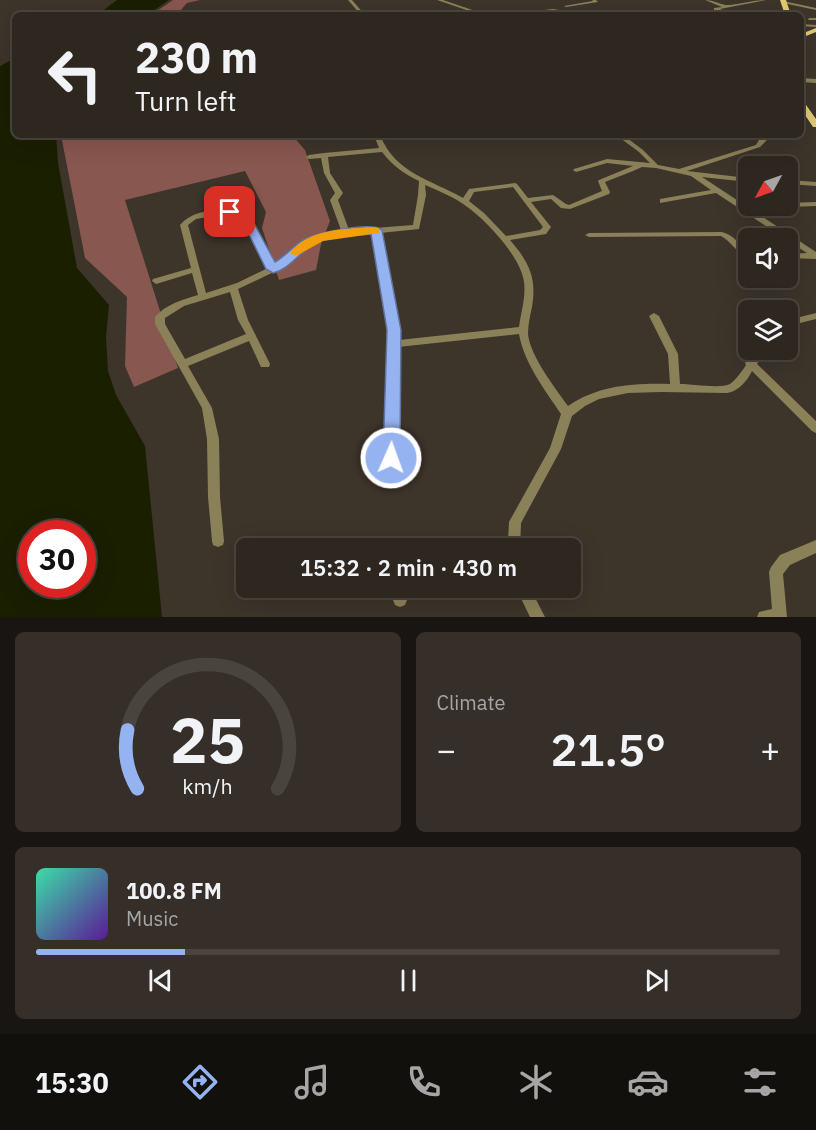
<!DOCTYPE html>
<meta charset="utf-8">
<style>
body{margin:0;font-family:"IBM Plex Sans",sans-serif;background:#362f29;color:#f1f3f6;height:100vh;display:flex;flex-direction:column;font-size:22px;white-space:nowrap}
*{box-sizing:border-box;margin:0}
p{font-size:20px;color:#a7a5a5}
.icon{flex:none;width:33px;height:33px;fill:none;stroke:currentColor;stroke-width:2;stroke-linecap:round;stroke-linejoin:round}
.map{position:relative;height:617px;overflow:hidden}
.panel{display:flex;flex-direction:column;gap:15px;padding:15px;background:#191512;flex:1}
.panel>*{flex:none}
.banner{position:absolute;left:12px;top:12px;width:792px;height:126px;border-radius:9px;box-shadow:0 6px 24px #0002,0 0 0 2px #49443e;background:#2e2720;color:#f1f3f6;overflow:hidden}
.needle{width:39px;rotate:230deg}
.fabs{position:absolute;left:738px;top:156px;display:grid;gap:12px}
.fabs a{display:grid;place-items:center;width:60px;height:60px;border-radius:9px;background:#2e2720;box-shadow:0 6px 24px #0002,0 0 0 2px #49443e;font-size:30px}
.speed{position:absolute;left:18px;top:520px;display:flex;gap:12px;font-size:30px;font-weight:700;text-align:center}
.speed>*{display:grid;place-content:center;width:78px;height:78px;border-radius:50%;background:#2e2720;box-shadow:0 6px 24px #0002,0 0 0 2px #49443e;line-height:1}
.speed .limit{border:9px solid #d22;background:#fff;color:#111}
.pin{position:absolute;display:grid;place-items:center;width:51px;height:51px;color:#fff;margin:-26px;border-radius:12px;box-shadow:0 3px 9px #0006}
.me{position:absolute;width:66px;margin:-33px;rotate:2deg;stroke-linejoin:round;filter:drop-shadow(0 0 4px #0008)}
.turn{display:flex;align-items:center;gap:21px;height:126px;padding:0 24px;font-size:27px}
.turn .icon{width:78px;height:78px;stroke-width:2.5}
.turn b{display:block;font-size:42px;line-height:51px}
.big{font-size:45px;font-weight:600;line-height:1.1}
.panel .tile{flex:1;display:flex;flex-direction:column;justify-content:center;gap:9px;min-width:0;padding:0 21px;border-radius:9px;background:#362f29}
.panel .dial{align-items:center;gap:0}
.dial svg{height:156px;overflow:visible;fill:none;stroke:#49443e;stroke-width:7;stroke-linecap:round;text-anchor:middle}
.dial text{fill:#f1f3f6;stroke:none}
.song{display:flex;align-items:center;gap:18px}
.cover{width:72px;height:72px;border-radius:9px;background:linear-gradient(135deg,hsl(160 70% 55%),hsl(270 70% 35%))}
.played{height:6px;border-radius:3px;background:linear-gradient(90deg,#95b2f1 20%,#49443e 20%)}
.keys{display:flex;justify-content:space-around;direction:ltr}
.heat{display:flex;justify-content:space-between;align-items:center;font-size:33px;direction:ltr}
.panel .tiles{flex:1;display:grid;gap:15px;grid-template-columns:1fr 1fr}
.tile:last-child{grid-column:span 2}
.trip{position:absolute;left:236px;top:538px;width:345px;height:60px;border-radius:9px;background:#2e2720;box-shadow:0 6px 24px #0002,0 0 0 2px #49443e;font-weight:600;line-height:60px;text-align:center}
.dock{display:flex;height:96px;justify-content:space-around;align-items:center;background:#12100d;color:#a7a5a5}
.dock .icon{width:42px;height:42px}
.dock .on{color:#95b2f1}
.dock b{font-size:27px;color:#f1f3f6}
.map>svg:first-child{display:block}
.forest{fill:#88574f}
.water{fill:#1a1f00;fill-rule:evenodd}
.lines{fill:none;stroke-linecap:round;stroke-linejoin:round}
.minor{fill:#8b8159;fill-rule:evenodd}
.major{fill:#e0ca75;fill-rule:evenodd}
.route{fill:#95b2f1;stroke:#61749d;stroke-width:1.5}
.slow{fill:#f59e0b}
</style>
<div class="map">
<svg width="816" height="617" viewBox="0 0 816 617">
<rect width="100%" height="100%" fill="#3d342a"/>
<path class="forest" d="M173,0H200L187,3L180,11L186,15H151Z
M61,135H292L305,150L330,221L321,244L316,270L279,280L262,228L266,212L245,171L125,200L178,368L134,387L125,366L127,297L85,258Z"/>
<path class="water" d="M117,0H169L147,15H97Z
M15,58V135H56L58,163L77,268L109,305L106,337L108,371L116,395L145,446L162,617H0V66ZM32,534H82V585H32Z"/>
<g class="lines">
<path class="minor" d="M348,0H352L365,15H361Z
M437,0H443L487,15H481Z
M592,0H596L598,2L566,7L564,6L593,1Z
M705,0C714,0 722,6 730,5C742,4 754,0 766,0L720,9L733,15H727L714,10V8L722,7Z
M783,1L816,8V10L783,3Z
M553,9L572,12L570,13L553,11L513,15L508,14Z
M759,10L771,14L772,15H766L758,12Z
M809,18H816V20H808Z
M801,24L816,25V27L801,26Z
M801,78L816,79V83L801,82Z
M374,135H380C396,174 430,179 463,198L469,189L515,183L517,184L528,198L553,195L566,204L569,205L602,191L598,181L599,180L633,166L607,163L576,172L573,170L574,169L607,159L650,163L639,152L616,135H623L643,150L658,165L679,169L756,145L759,140L750,135L762,137L763,135H769L766,141L760,147L687,171L748,178V182L702,177L816,252V259L788,258V254L807,253L788,241V238H784L716,193L660,203V199L711,190L691,176L656,168L642,167L633,171L605,182L610,192L609,194L570,209L561,208L551,199L531,202L551,227L546,234L510,240C529,262 537,278 532,307C530,316 528,325 528,334C530,356 556,389 568,406C599,385 634,383 670,384L668,354L649,316L654,313L659,316L678,354L680,384C691,384 721,389 730,384C736,380 742,371 746,365L745,363L747,360L749,359L755,350H765L757,364L816,421V433L812,431L752,371C747,381 739,391 727,393L661,392L628,393L599,399L585,406L572,416L561,449L521,523L520,549H485L486,544L508,540L509,522L550,448L561,414C545,390 524,363 519,334L398,347L397,458L395,462L391,463L387,462L385,458L389,330L373,233L340,235L323,240L307,248L276,271L238,289L248,320L270,364L269,367H261L249,341L188,366L212,408L219,439L220,497L224,541L223,545L218,547L213,545L212,541L208,497L207,439L202,408L155,324V317C166,304 182,300 198,295L192,273L156,284L152,281L153,279L191,268L180,225C194,208 226,208 246,212L274,264C299,248 311,236 341,230L330,200L335,193L324,173L321,158L309,159L306,157L309,155L324,153L379,148ZM382,152C392,165 404,174 419,181L418,195L413,225L349,230L338,200L343,193L330,173L328,157ZM425,185C439,191 454,197 466,206C486,220 521,257 524,282C526,297 521,312 519,327L399,340V330L380,233L419,229L426,195ZM513,187L543,227L540,230L506,236L484,213L469,201L474,192ZM220,215L240,216L268,268L237,283L206,293L188,225L196,219ZM230,292L238,320L246,334L185,359L165,324V318L184,306Z
M511,135H521L506,140L503,138Z
M788,180L816,182V186L788,184Z
M816,202V206L788,207L785,206H788V203Z
M722,232C734,235 739,244 748,252V257C737,254 732,242 721,236L589,237L585,235L589,233Z
M816,313V319L788,326V320Z
M816,540V553L790,565L783,574L787,617H757L759,612L772,609L769,572L771,567L780,555Z
M392,588H406L407,600L405,605L400,607L395,605L393,600Z
M516,588H530L545,617H530Z"/>
<path class="major" d="M780,0H786L791,15H785Z
M816,28V32L801,38V34Z
M801,102H804L816,119V127H813L801,109Z"/>
</g>
<path class="route" d="M230,209L249,214L275,262C286,256 294,245 305,239C318,233 371,221 382,230L401,330L400,458L397,464L391,466L385,464L383,458L387,330L371,234C352,236 327,235 311,246C297,255 289,269 273,273L266,269L241,218L224,212Z"/>
<path class="slow" d="M374,227L379,228V233L323,241L296,256L290,253C309,228 346,229 374,227Z"/>
</svg>
<div class="fabs">
<a><svg class="needle" viewBox="-14 -14 28 28"><path d="M0-13l5 13h-10z" fill="#e53935"/><path d="M0 13l5-13h-10z" fill="#a7a5a5"/></svg></a>
<a><svg class="icon" aria-label="sound" viewBox="0 0 24 24"><path d="M4 9h4l5-4v14l-5-4H4zM17 9q2 3 0 6"/></svg></a>
<a><svg class="icon" aria-label="layers" viewBox="0 0 24 24"><path d="M12 4l9 5-9 5-9-5zM3 14l9 5 9-5"/></svg></a>
</div>
<div class="speed"><div class="limit">30</div></div>
<div class="pin" style="left:230px;top:212px;background:#d93025"><svg class="icon" aria-label="arrive" viewBox="0 0 24 24"><path d="M6 21V4h12l-3 4 3 4H6"/></svg></div>
<svg class="me" style="left:391px;top:458px" viewBox="-20 -20 40 40"><circle r="17" fill="#95b2f1" stroke="#fff" stroke-width="3"/><path d="M0-11L8 9 0 5-8 9z" fill="#fff"/></svg>
<div class="trip">15:32 · 2 min · 430 m</div>
<div class="banner">
<div class="turn"><svg class="icon" aria-label="left" viewBox="0 0 24 24"><path d="M17 20v-9H6M10 6l-5 5 5 5"/></svg><div><b>230 m</b>Turn left</div></div>
</div>
</div>
<section class="panel">
<div class="tiles">
<div class="tile dial"><svg viewBox="0 0 100 80">
<path d="M14 69A42 42 0 1 1 86 69"/>
<path d="M14 69A42 42 0 0 1 9 39" stroke="#95b2f1"/>
<text x="50" y="56" font-size="32" font-weight="700">25</text>
<text x="50" y="72" font-size="11">km/h</text>
</svg></div>
<div class="tile"><p>Climate</p>
<div class="heat"><a>−</a><b class="big">21.5°</b><a>+</a></div>
</div>
<div class="tile">
<div class="song"><i class="cover"></i><div><b>100.8 FM</b><p>Music</p></div></div>
<div class="played"></div>
<div class="keys"><svg class="icon" aria-label="previous" viewBox="0 0 24 24"><path d="M18 5L8 12l10 7zM5 5v14"/></svg><svg class="icon" aria-label="pause" viewBox="0 0 24 24"><path d="M8 5v14M16 5v14"/></svg><svg class="icon" aria-label="next" viewBox="0 0 24 24"><path d="M6 5l10 7-10 7zM19 5v14"/></svg></div>
</div>
</div>
</section>
<nav class="dock">
<b>15:30</b>
<svg class="icon on" aria-label="directions" viewBox="0 0 24 24"><path d="M12 3l9 9-9 9-9-9zM9 14v-3h6M13 9l2 2-2 2"/></svg>
<svg class="icon" aria-label="music" viewBox="0 0 24 24"><path d="M9 18V5l10-2v13"/><circle cx="6" cy="18" r="3"/><circle cx="16" cy="16" r="3"/></svg>
<svg class="icon" aria-label="phone" viewBox="0 0 24 24"><path d="M5 4h4l2 5-3 2q2 4 5 5l2-3 5 2v4C11 20 4 13 5 4z"/></svg>
<svg class="icon" aria-label="climate" viewBox="0 0 24 24"><path d="M12 3v18M4 7l16 10M4 17L20 7"/></svg>
<svg class="icon" aria-label="car" viewBox="0 0 24 24"><path d="M5 17H2v-5l4-1 3-4h7l3 4 3 1v5h-3M9 17h6M6 11h13"/><circle cx="7" cy="17" r="2"/><circle cx="17" cy="17" r="2"/></svg>
<svg class="icon" aria-label="filters" viewBox="0 0 24 24"><path d="M4 7h16M4 17h16"/><circle cx="9" cy="7" r="2"/><circle cx="15" cy="17" r="2"/></svg>
</nav>
